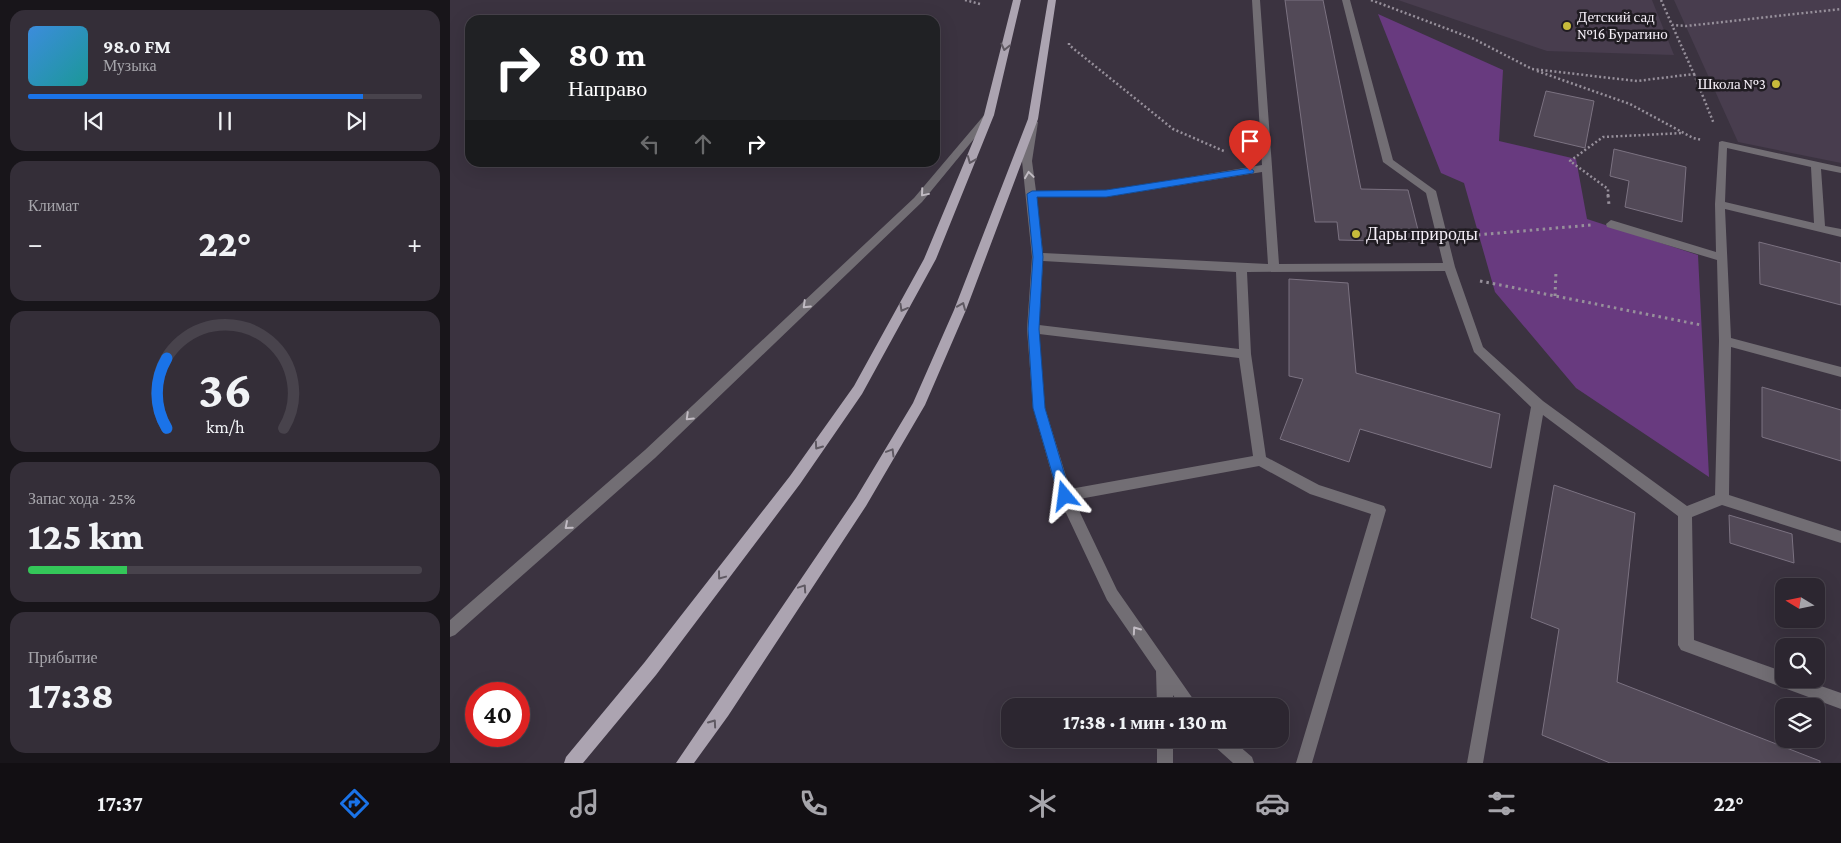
<!DOCTYPE html>
<html lang="ru">
<meta charset="utf-8">
<style>
body{margin:0;font-family:"Crimson Pro",serif;background:#342e38;color:#f1f3f6;height:100vh;display:flex;flex-direction:column;font-size:19px;white-space:nowrap}
*{box-sizing:border-box;margin:0}
p{font-size:16px;color:#a6a5ab}
.icon{flex:none;width:28px;height:28px;fill:none;stroke:currentColor;stroke-width:2;stroke-linecap:round;stroke-linejoin:round}
.map{position:relative;flex:1;overflow:hidden}
.details{display:flex;flex-direction:column;gap:10px;padding:10px;background:#18151a;width:450px}
.details>*{flex:none}
.guide{position:absolute;left:15px;top:15px;width:475px;height:152px;border-radius:15px;box-shadow:0 5px 20px #0002,0 0 0 1px #48434c;background:#202124;color:#fff;overflow:hidden}
.needle{width:32px;rotate:280deg}
.buttons{position:absolute;left:1325px;top:578px;display:grid;gap:10px}
.buttons a{display:grid;place-items:center;width:50px;height:50px;border-radius:10px;background:#2c2630;box-shadow:0 5px 20px #0002,0 0 0 1px #48434c;font-size:25px}
.speed{position:absolute;left:15px;top:682px;display:flex;gap:10px;font-size:25px;font-weight:700;text-align:center}
.speed>*{display:grid;place-content:center;width:65px;height:65px;border-radius:50%;background:#2c2630;box-shadow:0 5px 20px #0002,0 0 0 1px #48434c;line-height:1}
.speed .limit{border:8px solid #d22;background:#fff;color:#111}
.pin{position:absolute;display:grid;place-items:center;width:42px;height:42px;color:#fff;margin:-51px -21px;border-radius:50% 50% 50% 0;rotate:-45deg;box-shadow:0 0 5px #0007}
.pin .icon{rotate:45deg}
.me{position:absolute;width:55px;margin:-28px;rotate:344deg;stroke-linejoin:round;filter:drop-shadow(0 0 4px #0008)}
.turn{display:flex;align-items:center;gap:18px;height:105px;padding:0 20px;font-size:22px}
.turn .icon{width:65px;height:65px;stroke-width:2.5}
.turn b{display:block;font-size:35px;line-height:42px}
.lanes{display:flex;align-items:center;height:48px;padding:0 20px;background:#0003;justify-content:center;gap:25px;direction:ltr}
.lanes .off{opacity:.35}
.big{font-size:38px;font-weight:800;line-height:1.1}
.details .widget{flex:1;display:flex;flex-direction:column;justify-content:center;gap:8px;min-width:0;padding:0 18px;border-radius:15px;background:#342e38}
.details .dial{align-items:center;gap:0}
.dial svg{height:130px;overflow:visible;fill:none;stroke:#48434c;stroke-width:7;stroke-linecap:round;text-anchor:middle}
.dial text{fill:#f1f3f6;stroke:none}
.song{display:flex;align-items:center;gap:15px}
.cover{width:60px;height:60px;border-radius:8px;background:linear-gradient(135deg,hsl(210 70% 55%),hsl(180 70% 35%))}
.played{height:5px;border-radius:2px;background:linear-gradient(90deg,#1a73e8 85%,#48434c 85%)}
.keys{display:flex;justify-content:space-around;direction:ltr}
.heat{display:flex;justify-content:space-between;align-items:center;font-size:28px;direction:ltr}
.charge{height:8px;border-radius:4px;background:linear-gradient(90deg,#34c759 25%,#48434c 0)}
.trip{position:absolute;left:551px;top:698px;width:288px;height:50px;border-radius:15px;background:#2c2630;box-shadow:0 5px 20px #0002,0 0 0 1px #48434c;font-weight:800;line-height:50px;text-align:center}
.dock{display:flex;height:80px;justify-content:space-around;align-items:center;background:#120f13;color:#a6a5ab}
.dock .icon{width:35px;height:35px}
.dock .active{color:#1a73e8}
.dock b{font-size:22px;color:#f1f3f6}
main{display:flex;flex:1;min-height:0}
.map>svg:first-child{display:block}
.built{fill:#483d4e}
.green{fill:#683a7f}
.building{fill:#524957;stroke:#7b7281}
.lines{fill:none;stroke-linecap:round;stroke-linejoin:round}
.path-far1{stroke:#97909b;stroke-width:2.5;stroke-dasharray:2 2.5;stroke-linecap:butt}
.path{stroke:#97909b;stroke-width:3;stroke-dasharray:2.5 4;stroke-linecap:butt}
.minor{fill:#726e74;fill-rule:evenodd}
.major{fill:#aca4b1;fill-rule:evenodd}
.oneway{stroke:#5f5962}
.oneway2{stroke:#c1bbc3}
.route{fill:#1a73e8;stroke:#114b97}
.poi-dot{fill:#c8bb3b;stroke:#201c22;stroke-width:2}
.labels{text-anchor:middle;stroke-width:5;stroke-linejoin:round;paint-order:stroke}
.far-poi-label{font-size:15px;fill:#f5eff8;stroke:#201c22;text-anchor:start}
.poi-label{font-size:18px;fill:#f5eff8;stroke:#201c22;text-anchor:start}
</style>
<main>
<section class="details">
<div class="widget">
<div class="song"><i class="cover"></i><div><b>98.0 FM</b><p>Музыка</p></div></div>
<div class="played"></div>
<div class="keys"><svg class="icon" aria-label="previous" viewBox="0 0 24 24"><path d="M18 5L8 12l10 7zM5 5v14"/></svg><svg class="icon" aria-label="pause" viewBox="0 0 24 24"><path d="M8 5v14M16 5v14"/></svg><svg class="icon" aria-label="next" viewBox="0 0 24 24"><path d="M6 5l10 7-10 7zM19 5v14"/></svg></div>
</div>
<div class="widget"><p>Климат</p>
<div class="heat"><a>−</a><b class="big">22°</b><a>+</a></div>
</div>
<div class="widget dial"><svg viewBox="0 0 100 80">
<path d="M14 69A42 42 0 1 1 86 69"/>
<path d="M14 69A42 42 0 0 1 14 26" stroke="#1a73e8"/>
<text x="50" y="56" font-size="32" font-weight="700">36</text>
<text x="50" y="72" font-size="11">km/h</text>
</svg></div>
<div class="widget"><p>Запас хода · 25%</p><b class="big">125 km</b><div class="charge"></div></div>
<div class="widget"><p>Прибытие</p><b class="big">17:38</b></div>
</section>
<div class="map">
<svg width="1391" height="763" viewBox="0 0 1391 763">
<rect width="100%" height="100%" fill="#3b3340"/>
<path class="built" d="M948,0H1202L1224,55L1097,51Z
M1224,0H1391V163L1288,142Z"/>
<path class="green" d="M928,14L1053,70L1049,141L1126,159L1137,219L1248,255L1259,477L1126,388L1045,292L1014,183L991,173Z"/>
<path class="building" d="M835,0H873L911,189L958,190L971,242L889,240L887,222H865Z
M1096,91L1144,101L1135,148L1084,136Z
M1164,149L1236,167L1232,222L1175,207L1179,181L1160,176Z
M1309,242L1391,263V305L1310,284Z
M839,279L898,283L906,373L1050,414L1041,468L910,429L899,462L830,439L853,379L839,376Z
M1312,387L1391,410V461L1312,437Z
M1104,485L1185,513L1167,682L1370,761V763H1160L1092,735L1109,629L1081,618Z
M1279,515L1342,534L1344,563L1280,543Z"/>
<g class="lines">
<path class="path-far1" d="M515,0L530,4
M921,0L1024,39L1082,69L1187,81L1244,74L1222,25
M1211,0L1222,25L1236,26L1391,9
M619,43V45L723,129L776,152
M1087,71L1180,104L1243,138L1252,140
M1244,74L1264,124
M1158,196V189L1120,161L1153,137L1233,133"/>
<path class="path" d="M1158,195L1159,205
M1015,236L1141,225
M1030,281L1251,325
M1105,296L1106,271"/>
<path class="minor" d="M802,0H810L829,264L993,263L976,193L933,162L892,0H900L943,160L986,191L1005,267L1033,347L1093,401L1237,506L1265,495L1269,341L1267,260L1157,227L1156,224L1161,220L1266,252L1265,204L1269,142L1272,141L1391,167V173L1371,169L1375,226L1391,229V237L1275,209L1281,338L1391,367V377L1281,347L1279,495L1391,531V543L1272,505L1242,517L1244,640L1334,672V679H1351L1391,693V709L1231,650L1228,645V516L1093,415L1033,763H1017L1081,407L1024,352L995,271L797,272L801,354L816,457L869,485L934,506L936,510L862,763H846L921,514L860,494L809,466L624,500L667,590L748,706H730L723,695V706H707L706,671L657,600L608,496L583,408L577,329L582,257L572,161L578,122L583,119L588,122L582,161L586,191H656L812,165ZM1277,148L1361,167L1364,223L1275,202ZM812,172L818,264L593,253L586,197H656ZM593,261L786,272L789,349L589,325ZM589,334L789,358L803,456L620,489L595,408Z
M539,112L544,115L542,117L472,202L205,458L5,635L0,637V620L195,450L464,198L536,113Z
M707,739H723V763H707Z
M761,739H781L802,757L804,763H783L763,745Z"/>
<path class="major" d="M563,0H571L544,115L486,259L412,394L350,484L206,675L133,763H114L116,757L194,663L340,476L404,386L474,259L534,115Z
M598,0H606L588,119L516,310L475,405L416,506L278,716L244,763H226L406,498L463,403L504,310L578,119Z"/>
</g>
<defs><path id="oneway-chevron" d="M-2-3.5L2.5 0L-2 3.5" fill="none" stroke-width="1.6" stroke-linecap="round" stroke-linejoin="round" transform="scale(1.25)"/></defs>
<g class="oneway">
<use href="#oneway-chevron" transform="translate(555 47) rotate(103)"/>
<use href="#oneway-chevron" transform="translate(521 160) rotate(112)"/>
<use href="#oneway-chevron" transform="translate(512 306) rotate(-68)"/>
<use href="#oneway-chevron" transform="translate(453 308) rotate(119)"/>
<use href="#oneway-chevron" transform="translate(368 446) rotate(125)"/>
<use href="#oneway-chevron" transform="translate(441 452) rotate(-59)"/>
<use href="#oneway-chevron" transform="translate(271 576) rotate(127)"/>
<use href="#oneway-chevron" transform="translate(353 588) rotate(-56)"/>
<use href="#oneway-chevron" transform="translate(263 723) rotate(-55)"/>
</g>
<g class="oneway2">
<use href="#oneway-chevron" transform="translate(579 175) rotate(-98)"/>
<use href="#oneway-chevron" transform="translate(474 193) rotate(130)"/>
<use href="#oneway-chevron" transform="translate(356 305) rotate(136)"/>
<use href="#oneway-chevron" transform="translate(239 417) rotate(136)"/>
<use href="#oneway-chevron" transform="translate(118 526) rotate(139)"/>
<use href="#oneway-chevron" transform="translate(686 630) rotate(-125)"/>
</g>
<path class="route" d="M800,168L804,171L803,173L656,197H587L593,257L589,329L595,408L621,496L619,500L615,501L610,500L583,408L578,329L583,257L577,194L582,191L656,190Z"/>
<g class="poi-dot">
<circle cx="1117" cy="26" r="5"/>
<circle cx="1326" cy="84" r="5"/>
<circle cx="906" cy="234" r="5"/>
</g>
<g class="labels">
<g class="far-poi-label">
<text x="1127" y="22">Детский сад<tspan x="1127" dy="17">№16 Буратино</tspan></text>
<text x="1316" y="89" text-anchor="end">Школа №3</text>
</g>
<g class="poi-label">
<text x="916" y="240">Дары природы</text>
</g>
</g>
</svg>
<div class="buttons">
<a><svg class="needle" viewBox="-14 -14 28 28"><path d="M0-13l5 13h-10z" fill="#e53935"/><path d="M0 13l5-13h-10z" fill="#a6a5ab"/></svg></a>
<a><svg class="icon" aria-label="search" viewBox="0 0 24 24"><circle cx="10" cy="10" r="6"/><path d="M15 15l6 6"/></svg></a>
<a><svg class="icon" aria-label="layers" viewBox="0 0 24 24"><path d="M12 4l9 5-9 5-9-5zM3 14l9 5 9-5"/></svg></a>
</div>
<div class="speed"><div class="limit">40</div></div>
<div class="pin" style="left:800px;top:171px;background:#d93025"><svg class="icon" aria-label="arrive" viewBox="0 0 24 24"><path d="M6 21V4h12l-3 4 3 4H6"/></svg></div>
<svg class="me" style="left:615px;top:496px" viewBox="-20 -20 40 40"><path d="M0-17L14 15 0 8-14 15z" fill="#1a73e8" stroke="#fff" stroke-width="4"/></svg>
<div class="trip">17:38 · 1 мин · 130 m</div>
<div class="guide">
<div class="turn"><svg class="icon" aria-label="right" viewBox="0 0 24 24"><path d="M7 20v-9h11M14 6l5 5-5 5"/></svg><div><b>80 m</b>Направо</div></div>
<div class="lanes"><svg class="icon off" aria-label="left" viewBox="0 0 24 24"><path d="M17 20v-9H6M10 6l-5 5 5 5"/></svg><svg class="icon off" aria-label="ahead" viewBox="0 0 24 24"><path d="M12 20V5M6 11l6-6 6 6"/></svg><svg class="icon" aria-label="right" viewBox="0 0 24 24"><path d="M7 20v-9h11M14 6l5 5-5 5"/></svg></div>
</div>
</div>
</main>
<nav class="dock">
<b>17:37</b>
<svg class="icon active" aria-label="directions" viewBox="0 0 24 24"><path d="M12 3l9 9-9 9-9-9zM9 14v-3h6M13 9l2 2-2 2"/></svg>
<svg class="icon" aria-label="music" viewBox="0 0 24 24"><path d="M9 18V5l10-2v13"/><circle cx="6" cy="18" r="3"/><circle cx="16" cy="16" r="3"/></svg>
<svg class="icon" aria-label="phone" viewBox="0 0 24 24"><path d="M5 4h4l2 5-3 2q2 4 5 5l2-3 5 2v4C11 20 4 13 5 4z"/></svg>
<svg class="icon" aria-label="climate" viewBox="0 0 24 24"><path d="M12 3v18M4 7l16 10M4 17L20 7"/></svg>
<svg class="icon" aria-label="car" viewBox="0 0 24 24"><path d="M5 17H2v-5l4-1 3-4h7l3 4 3 1v5h-3M9 17h6M6 11h13"/><circle cx="7" cy="17" r="2"/><circle cx="17" cy="17" r="2"/></svg>
<svg class="icon" aria-label="filters" viewBox="0 0 24 24"><path d="M4 7h16M4 17h16"/><circle cx="9" cy="7" r="2"/><circle cx="15" cy="17" r="2"/></svg>
<b>22°</b>
</nav>
